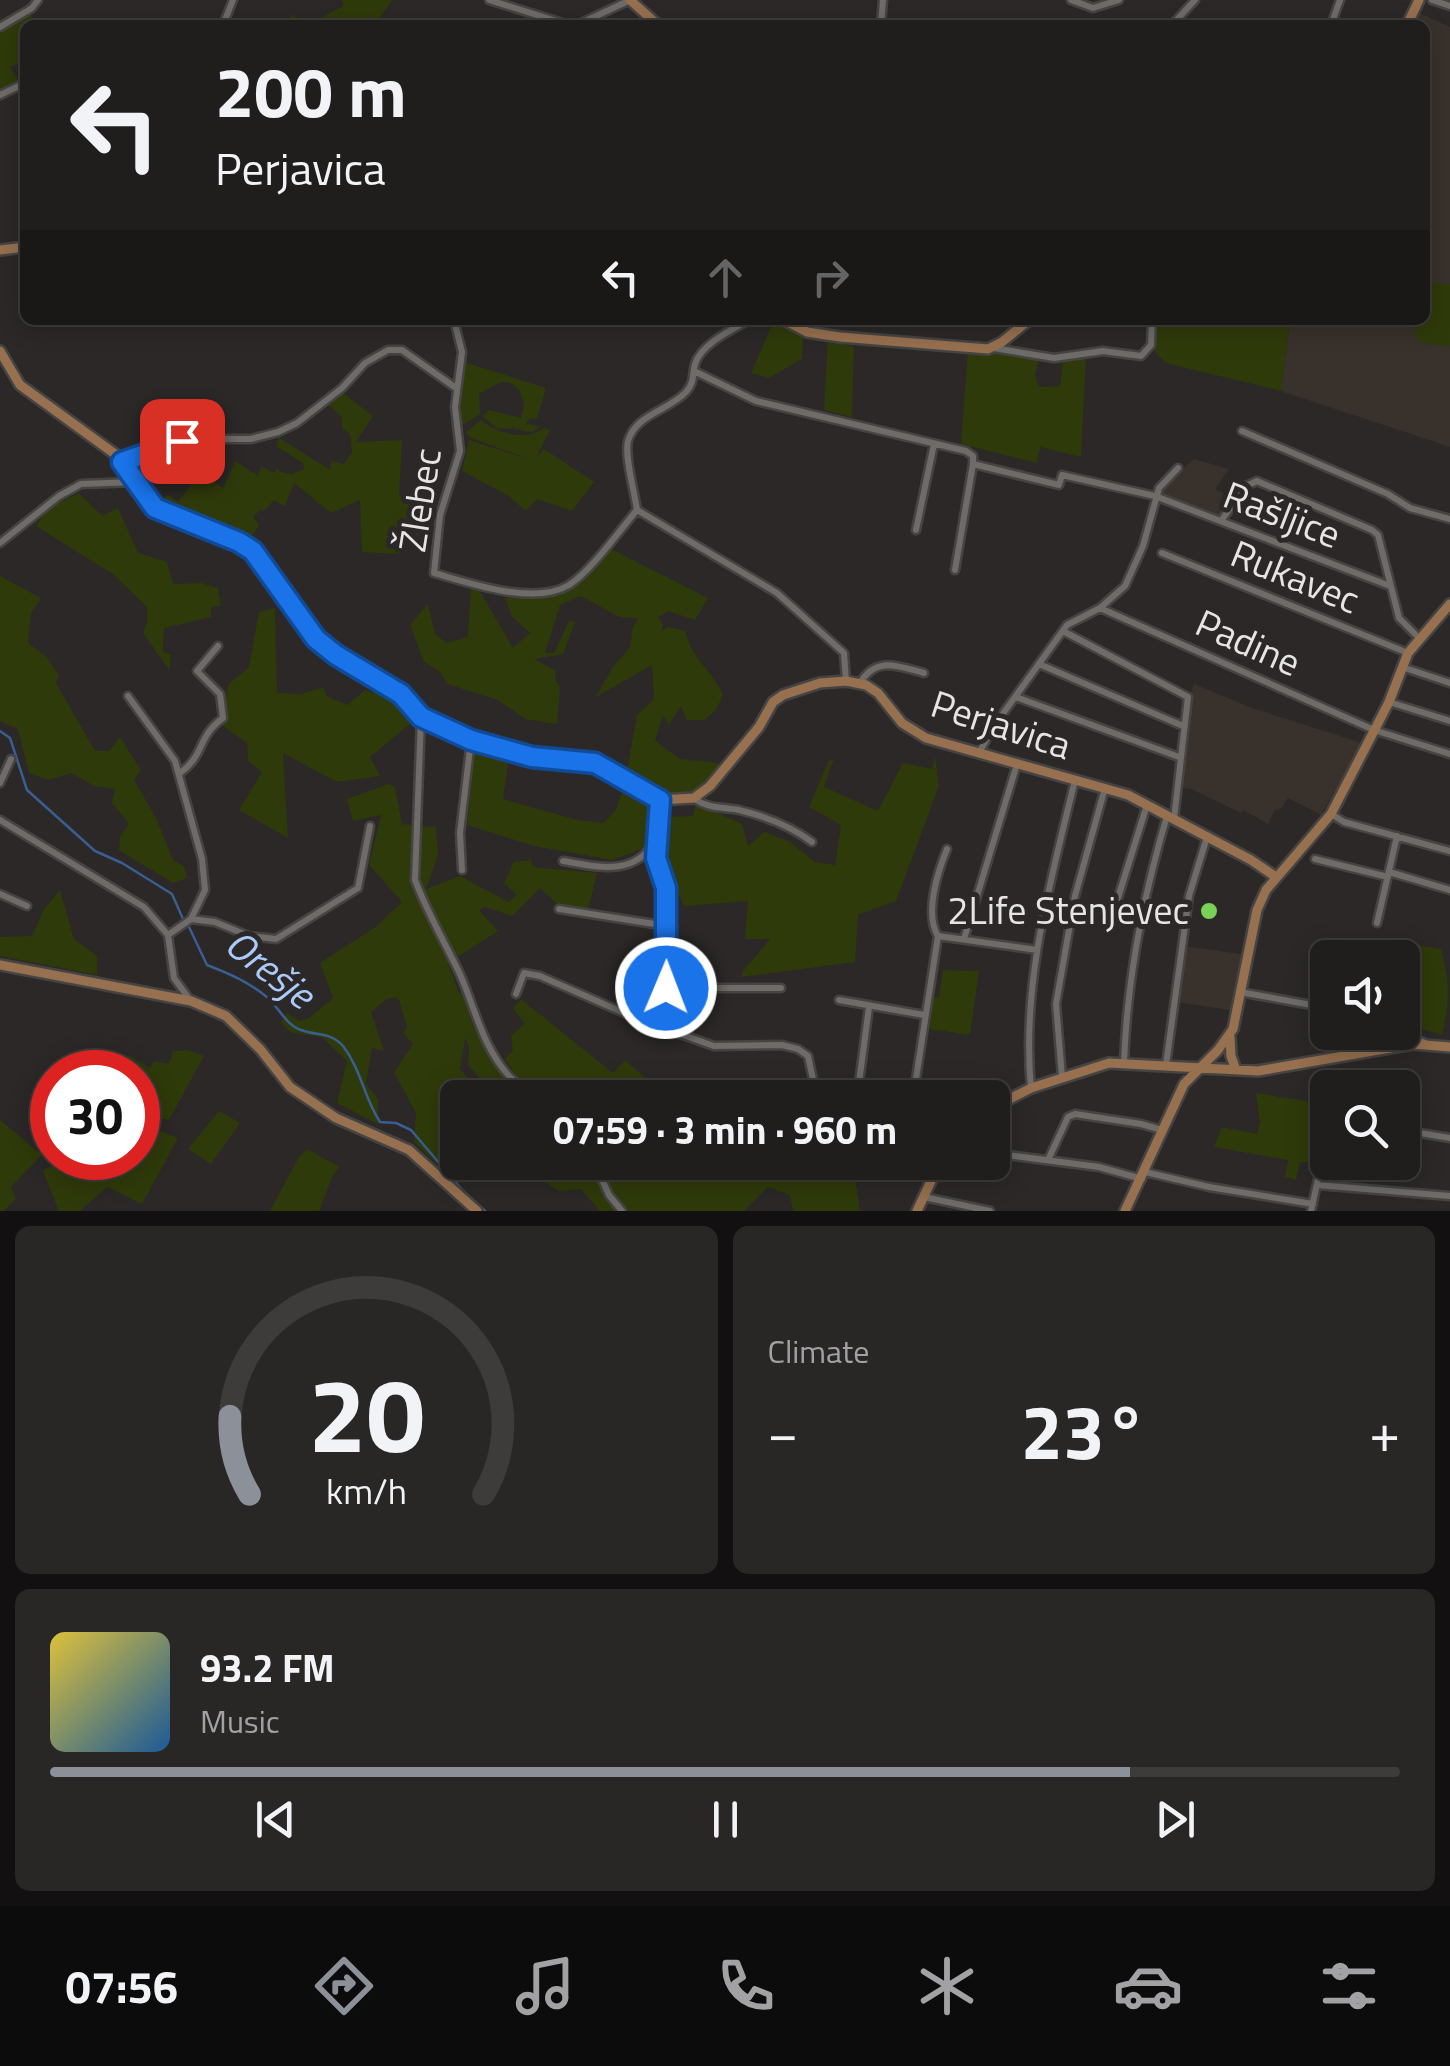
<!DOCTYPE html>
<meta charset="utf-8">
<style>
body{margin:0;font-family:"Titillium Web",sans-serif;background:#282726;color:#f1f3f6;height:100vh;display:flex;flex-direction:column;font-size:38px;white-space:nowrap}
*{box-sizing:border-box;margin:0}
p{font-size:32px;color:#a2a2a4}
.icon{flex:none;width:55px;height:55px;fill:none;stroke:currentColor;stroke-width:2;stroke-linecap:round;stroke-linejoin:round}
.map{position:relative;height:1211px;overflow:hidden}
.side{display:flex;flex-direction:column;gap:15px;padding:15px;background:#121010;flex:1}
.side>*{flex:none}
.banner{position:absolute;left:20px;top:20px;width:1410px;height:305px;border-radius:15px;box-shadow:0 5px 25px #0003,0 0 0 2px #3d3c3b;background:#201e1d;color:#f1f3f6;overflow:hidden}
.buttons{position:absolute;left:1310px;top:940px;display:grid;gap:20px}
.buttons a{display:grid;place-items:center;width:110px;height:110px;border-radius:15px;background:#201e1d;box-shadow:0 5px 25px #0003,0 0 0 2px #3d3c3b;font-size:50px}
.speed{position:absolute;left:30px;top:1050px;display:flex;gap:20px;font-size:50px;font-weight:700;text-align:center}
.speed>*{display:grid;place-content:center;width:130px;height:130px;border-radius:50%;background:#201e1d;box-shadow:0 5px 25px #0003,0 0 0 2px #3d3c3b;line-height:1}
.speed .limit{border:15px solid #d22;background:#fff;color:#111}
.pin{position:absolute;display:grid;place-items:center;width:85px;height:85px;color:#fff;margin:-42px;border-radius:20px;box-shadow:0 5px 15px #0006}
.me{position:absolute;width:110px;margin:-55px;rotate:1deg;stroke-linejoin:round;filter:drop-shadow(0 0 8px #0008)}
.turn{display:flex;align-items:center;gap:35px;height:210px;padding:0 30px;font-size:45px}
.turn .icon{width:130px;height:130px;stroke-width:2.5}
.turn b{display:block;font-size:70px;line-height:85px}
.lanes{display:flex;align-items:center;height:95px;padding:0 30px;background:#0003;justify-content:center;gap:50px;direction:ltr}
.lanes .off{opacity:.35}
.big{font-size:75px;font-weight:700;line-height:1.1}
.side .tile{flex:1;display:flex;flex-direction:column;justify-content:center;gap:15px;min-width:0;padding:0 35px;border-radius:15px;background:#282726}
.side .dial{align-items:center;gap:0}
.dial svg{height:260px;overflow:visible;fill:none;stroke:#3d3c3b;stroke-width:7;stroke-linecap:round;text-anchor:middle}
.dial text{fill:#f1f3f6;stroke:none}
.song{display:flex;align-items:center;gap:30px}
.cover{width:120px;height:120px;border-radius:15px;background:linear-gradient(135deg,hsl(50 70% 55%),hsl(210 70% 35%))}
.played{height:10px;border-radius:5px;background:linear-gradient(90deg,#8c9099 80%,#3d3c3b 80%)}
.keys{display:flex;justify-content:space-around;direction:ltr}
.heat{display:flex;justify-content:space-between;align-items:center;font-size:55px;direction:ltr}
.side .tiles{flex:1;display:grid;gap:15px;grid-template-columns:1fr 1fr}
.tile:last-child{grid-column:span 2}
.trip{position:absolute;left:440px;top:1080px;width:570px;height:100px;border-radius:15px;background:#201e1d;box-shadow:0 5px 25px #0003,0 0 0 2px #3d3c3b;font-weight:700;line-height:100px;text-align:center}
.tab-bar{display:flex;height:160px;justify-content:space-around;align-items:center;background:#0d0c0c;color:#a2a2a4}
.tab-bar .icon{width:70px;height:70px}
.tab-bar .selected{color:#8c9099}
.tab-bar b{font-size:45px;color:#f1f3f6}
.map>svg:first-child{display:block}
.built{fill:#39312b}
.green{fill:#2f3a0a}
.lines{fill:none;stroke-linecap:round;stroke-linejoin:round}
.stream{stroke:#395e91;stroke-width:2.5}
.street-casing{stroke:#464443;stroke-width:11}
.secondary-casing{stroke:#464443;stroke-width:14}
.street{stroke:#6e6b69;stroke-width:6}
.secondary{stroke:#96704f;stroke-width:9}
.route-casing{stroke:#114b97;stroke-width:25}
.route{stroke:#1a73e8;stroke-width:18}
.poi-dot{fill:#7ad157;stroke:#2b2827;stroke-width:4}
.labels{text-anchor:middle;stroke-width:10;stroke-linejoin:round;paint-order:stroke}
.street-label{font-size:38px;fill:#e7e5e4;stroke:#2b2827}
.poi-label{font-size:38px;fill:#e7e5e4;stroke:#2b2827;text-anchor:end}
.water-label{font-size:40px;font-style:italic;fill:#aacbf9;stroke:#2b2827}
</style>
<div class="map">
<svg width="1450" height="1211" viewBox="0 0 1450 1211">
<rect width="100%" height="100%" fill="#2b2827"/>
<path class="built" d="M1420,13L1450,27V447L1281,391L1290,320H1425V25H1413Z
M1194,459L1229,469L1215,489L1233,498L1220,517L1164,494L1163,486Z
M1194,684L1252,708L1362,743L1321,815L1288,798L1281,809L1275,810L1268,824L1243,810L1241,813L1191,789L1181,788L1190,695Z
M1184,946L1241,954L1230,1010L1176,1002Z"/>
<path class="green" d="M342,0H392L375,25H284L291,15L312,23L343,6Z
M30,12L35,25H25V61L10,67L19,82L0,93V25Z
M1425,280L1450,285V347L1421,342L1416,337L1413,320H1425Z
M774,320L803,335L802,359L769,378L751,373Z
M1156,320H1290L1281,391L1166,363L1155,352Z
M828,340L854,347L852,417L824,410Z
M968,351H1002L1039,357L1035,375L1039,387L1060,386L1063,361L1086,356L1081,457L1040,447L1037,463L961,444Z
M464,362L546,388L537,419L531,418L525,423L541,427L532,432L513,429L515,425L511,429L496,428L483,416L489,410L521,418L524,405L520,391C505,373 495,386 479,394L480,414L461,426L459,390Z
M343,393L373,416L356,442L402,440L399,495L436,503L428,535L404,536L400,554L362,552L360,500L331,513L294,483L285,506L274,500L264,511L261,509L253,517L259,525L249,540L163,511L153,501L169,495L178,502L203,468L202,473L223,488L235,461L258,476L261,466L274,473L278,468L280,472L292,474L304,469L303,463L277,447L278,437L330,470L331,461L344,464L352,452L350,434L343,429L341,416L327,404Z
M481,420C496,433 527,442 544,428L550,430L536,458L544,449L594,482L572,511L537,499L526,511L507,495L462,471L469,440L534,461L469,437L466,432Z
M79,493L102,516L118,508L138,553L167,562L173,584L201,583L218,588L221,606L211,607V617L164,628L163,652L171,655L169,670L143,633L147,622V607L114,575L36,526L48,508Z
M609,548L708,598L695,620L668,611L658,617L663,625L661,631L668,627L686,631C688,655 714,672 723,695L716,710L704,720H687L681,706L669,725L663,715L655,741L680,759L718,763L720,769L693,796L662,797L626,777L637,715L654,699L652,665L596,697L612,668L630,647L632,630L638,618L619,617L581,596L560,605L545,653H554L569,621L575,622L563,654L534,659L556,671L555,679L560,687L557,724L525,719L498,700L447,684L440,672L424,662L410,625L428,604L435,634L446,643L468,637L471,588L479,590L513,648L530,633L512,617L505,598C535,596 564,598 587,578L585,575Z
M0,576L41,598L31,613L28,643L47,657L59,676L56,683L95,751H109L120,737L141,770L134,780L156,818L173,860L184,866L187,878L173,883L119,850L120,837L129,824L112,803L115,789L94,786L71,773L48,780L29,773L18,729L0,721Z
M275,608L277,693L302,694L324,687L326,696L347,705L365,690L398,700L412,722L370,757L380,776L337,782L283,753L288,838L239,810L262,772L248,761L247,743L223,726L228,685L249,667L259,612Z
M475,749L509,757L503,799L578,820L603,823L616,810L624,786L656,806L655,831L647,847L612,860L534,846L467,825Z
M935,756L939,786L896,901L858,915L855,962L742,977L743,971L770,939H745L748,901L684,906L663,860L666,817L693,816L696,803L742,824L748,846L764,832L790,842L815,862L835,865L841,825L809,807L828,762L834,758L824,787L878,811L903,763L932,769Z
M389,784L395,787L402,824L436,827L438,855L426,889L460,876L508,902L517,895L504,883L514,862L531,860L533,867L597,873L588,909L557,904L540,888L512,916L485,907L479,910L498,931L448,963L459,993L464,992C468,1007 471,1024 479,1037C489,1054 514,1082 517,1097H496L468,1065L469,1047L465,1038L460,1069L480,1091L493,1097L458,1098V1162L476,1163L464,1183L441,1168L414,1142L416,1113L394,1072L413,1044L403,1033L407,1027L398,997L387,999L371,1012L384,1051L372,1048L366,1084L378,1099V1124L337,1103L347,1061L322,1037L292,1033L281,1023L287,1012L298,1021L309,1018L333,998L320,963L374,928L402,902L369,865L381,815L353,821L347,799Z
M60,890L74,939L97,956V975L0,956V937L32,936L44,909Z
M1379,939L1441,949C1450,988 1450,995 1442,1035L1403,1023L1402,958L1372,957Z
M943,970L979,971L970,1035L930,1029L933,997H939Z
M521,999L613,1073L625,1060L667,1097H519L520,1091L548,1096L560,1088L517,1077L505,1059L513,1050L511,1035L525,1024L513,1008Z
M188,1050L204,1056L169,1120L138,1113V1072H124L129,1055L150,1068L154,1061L169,1064L173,1051Z
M1256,1093L1324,1104L1327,1114L1317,1162H1300L1296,1180L1285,1177L1288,1160L1214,1147L1222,1127L1257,1134L1260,1122Z
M219,1111L240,1123L211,1164L188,1149Z
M0,1120L42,1155L11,1187L16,1198L4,1211H0Z
M138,1122L178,1138L142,1204L107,1187L80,1211H59L43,1171L62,1158H138Z
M307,1149L340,1167L333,1175L319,1211H270L299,1157Z
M566,1162L736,1163L774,1181L854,1170L860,1211H793L790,1195L768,1187L744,1211H600L581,1189L559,1191L547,1183L565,1167Z"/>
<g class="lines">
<path class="stream" d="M0,731L10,738L27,790L95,851L122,863L172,894L183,919
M189,927L207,965C230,974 249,982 268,998C279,1008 287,1026 301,1030C317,1036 331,1032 343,1046C361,1069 364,1098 380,1122L396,1123L411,1130L463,1191L485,1211"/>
<g class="street-casing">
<path id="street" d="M489,0L569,25
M1071,0L1093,8L1119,0
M1432,0L1450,6
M223,25L233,0
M577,25L628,1
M881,25L883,0
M1172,25L1195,0
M1331,25L1340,0
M0,27L32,8L38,0
M0,95L25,83
M454,320L462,352L455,407L460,451L440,515L434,573C470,583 534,606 569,585C590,572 620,530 637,510C635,494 624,455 628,441C636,414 668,411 686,392C695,382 692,375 695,364C701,344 733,329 749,320
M994,348L1054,358L1103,351L1141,356L1151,345L1152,320
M696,372L756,401L966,451L973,456V464L1059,485L1062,475L1155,496L1390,586
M1242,431L1388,494L1410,508L1450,519
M122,461L191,439H251L278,432L297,423L342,388L365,363L388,350H402L456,388
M637,510L777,593L844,653L846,681
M1221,521L1246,486L1257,481L1372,530L1378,535L1399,618L1419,638
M916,530L934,444
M0,543L59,496L81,484L135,482
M1162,553L1408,653
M955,570L973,464
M1100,608L1374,730L1450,754
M1063,631L1188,697L1174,819
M1039,664L1183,726
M1402,667L1450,683
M860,683C876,656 898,666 924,673
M128,696L175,761L202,859L205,890L191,919L168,935
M1016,697L1179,757
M1389,702L1450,721
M421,717L415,880C427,912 444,941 459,972C475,1007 482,1047 510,1077C524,1092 550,1090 568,1098
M980,751L994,726L1067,625L1100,608L1125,586L1143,546L1159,488L1178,468
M180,773C206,754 196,738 223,718L220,694L197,671L218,646
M0,783L11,759
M694,798C707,809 723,807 739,810C764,816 792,827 812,842
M1331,814L1344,822L1450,851
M0,820L144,907L168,935L174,978L190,1000
M1315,859L1388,877
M563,861C598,867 634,877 655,841
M462,870L460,833L471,740
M1389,872L1450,890
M0,894L27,906
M559,909L667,926
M191,919L215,922L249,936L276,939L358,888L370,826
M1111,920L1147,805
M1377,923L1397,836
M938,936C924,914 938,871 947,849
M964,939L1017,764
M666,988H781
M1240,992L1328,1008
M516,994L524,973L540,976L638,1019L714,1046L782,1045L798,1049L808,1056L817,1098
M839,1000L924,1015
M650,1022L666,988V888L656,858L660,800
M1401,1032L1425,1043
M1124,1063C1127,978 1143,897 1167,816
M1166,1065L1189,896L1207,837
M1062,1077L1056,1004L1075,896L1105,788
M1031,1088C1021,984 1051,880 1075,780
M857,1098L869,1007
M913,1098L938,936L1037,950
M1402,1130L1450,1138
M992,1153L1099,1167L1142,1179
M1048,1160L1068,1117L1075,1114L1141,1124L1162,1130
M594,1162L609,1195L622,1211
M819,1162L820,1164
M1145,1172L1209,1187L1313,1204
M1317,1185L1450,1196
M924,1197L990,1211
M1311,1211L1328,1134"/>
</g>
<g class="secondary-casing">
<path id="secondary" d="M630,0L658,25
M1407,25L1419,0
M0,250L25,247
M784,320L807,332L840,337L988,349L1002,342L1029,320
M0,351L20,385L115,454L155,508L239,542L253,551L316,639L336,655L401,694L421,717L471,740L532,757L595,763L660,800L694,798L710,786L759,727L773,702L783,695L820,683L846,681L866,685L878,693L902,723L926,738L1128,795L1251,860L1276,877
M0,965L191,1001L226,1016L260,1049L290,1087L336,1118L409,1150L477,1211
M1230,1037L1231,1056L1236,1070
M992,1108L1031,1088L1109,1063L1258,1071L1413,1044L1450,1047
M917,1211L940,1162
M1125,1211L1184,1084L1218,1050L1233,1029L1257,910L1266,890L1331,814L1389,702L1408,653L1450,604"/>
</g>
<use href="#street" class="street"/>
<use href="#secondary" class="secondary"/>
</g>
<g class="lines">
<g class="route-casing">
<path id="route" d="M182,441L122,462L155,508L239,542L253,551L316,639L336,655L401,694L421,717L471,740L532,757L595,763L660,800L656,858L666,888V988"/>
</g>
<use href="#route" class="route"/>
</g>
<circle class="poi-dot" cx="1209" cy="911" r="10"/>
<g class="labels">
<g class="street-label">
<text transform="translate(420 500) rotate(-81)" y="13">Žlebec</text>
<text transform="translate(1282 515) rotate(21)" y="13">Rašljice</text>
<text transform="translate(1295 577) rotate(22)" y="13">Rukavec</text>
<text transform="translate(1248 643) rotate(24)" y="13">Padine</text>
<text transform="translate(1001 725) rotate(18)" y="13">Perjavica</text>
</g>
<g class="poi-label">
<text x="1189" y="924">2Life Stenjevec</text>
</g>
<g class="water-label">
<text transform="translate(270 969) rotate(38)" y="14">Orešje</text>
</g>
</g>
</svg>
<div class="buttons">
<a><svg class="icon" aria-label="sound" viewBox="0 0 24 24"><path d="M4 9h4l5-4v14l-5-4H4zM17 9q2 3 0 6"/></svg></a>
<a><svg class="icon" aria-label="search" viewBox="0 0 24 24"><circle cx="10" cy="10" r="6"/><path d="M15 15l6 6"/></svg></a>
</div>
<div class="speed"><div class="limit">30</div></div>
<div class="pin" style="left:182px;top:441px;background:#d93025"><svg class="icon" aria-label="arrive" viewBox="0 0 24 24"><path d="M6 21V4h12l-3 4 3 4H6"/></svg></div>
<svg class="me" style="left:666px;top:988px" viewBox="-20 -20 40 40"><circle r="17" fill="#1a73e8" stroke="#fff" stroke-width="3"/><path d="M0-11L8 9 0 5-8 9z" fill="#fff"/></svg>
<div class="trip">07:59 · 3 min · 960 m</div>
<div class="banner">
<div class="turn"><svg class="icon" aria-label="left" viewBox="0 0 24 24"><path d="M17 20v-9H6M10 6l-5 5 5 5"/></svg><div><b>200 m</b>Perjavica</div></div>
<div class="lanes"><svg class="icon" aria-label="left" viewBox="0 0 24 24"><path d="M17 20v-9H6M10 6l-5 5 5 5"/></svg><svg class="icon off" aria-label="ahead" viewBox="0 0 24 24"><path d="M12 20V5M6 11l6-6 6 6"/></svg><svg class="icon off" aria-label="right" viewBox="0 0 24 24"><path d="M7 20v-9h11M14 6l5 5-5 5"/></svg></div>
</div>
</div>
<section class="side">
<div class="tiles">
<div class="tile dial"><svg viewBox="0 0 100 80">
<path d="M14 69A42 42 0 1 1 86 69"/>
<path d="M14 69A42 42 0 0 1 8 45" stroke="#8c9099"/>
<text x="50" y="56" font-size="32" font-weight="700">20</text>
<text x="50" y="72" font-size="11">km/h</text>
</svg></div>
<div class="tile"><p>Climate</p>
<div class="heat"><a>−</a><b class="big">23°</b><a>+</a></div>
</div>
<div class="tile">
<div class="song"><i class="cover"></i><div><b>93.2 FM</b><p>Music</p></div></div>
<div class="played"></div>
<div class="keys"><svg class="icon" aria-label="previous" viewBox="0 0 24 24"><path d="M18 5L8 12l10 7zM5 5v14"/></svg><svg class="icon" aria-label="pause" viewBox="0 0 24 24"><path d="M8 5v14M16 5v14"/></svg><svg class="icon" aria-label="next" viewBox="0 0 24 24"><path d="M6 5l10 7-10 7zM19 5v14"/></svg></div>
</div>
</div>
</section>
<nav class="tab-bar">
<b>07:56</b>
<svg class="icon selected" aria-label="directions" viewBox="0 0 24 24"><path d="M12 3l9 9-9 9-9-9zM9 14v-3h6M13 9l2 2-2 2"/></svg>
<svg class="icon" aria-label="music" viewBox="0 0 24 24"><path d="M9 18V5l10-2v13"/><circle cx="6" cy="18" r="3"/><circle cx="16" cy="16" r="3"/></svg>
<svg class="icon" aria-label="phone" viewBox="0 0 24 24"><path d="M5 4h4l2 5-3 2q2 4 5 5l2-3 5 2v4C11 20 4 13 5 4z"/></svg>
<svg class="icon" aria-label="climate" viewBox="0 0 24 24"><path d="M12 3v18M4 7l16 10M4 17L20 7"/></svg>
<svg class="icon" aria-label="car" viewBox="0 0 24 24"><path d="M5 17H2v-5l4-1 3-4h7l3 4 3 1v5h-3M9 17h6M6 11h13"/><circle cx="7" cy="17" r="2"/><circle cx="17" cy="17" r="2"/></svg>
<svg class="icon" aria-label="filters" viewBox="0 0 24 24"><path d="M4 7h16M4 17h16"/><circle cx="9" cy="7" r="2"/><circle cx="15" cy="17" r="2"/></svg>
</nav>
